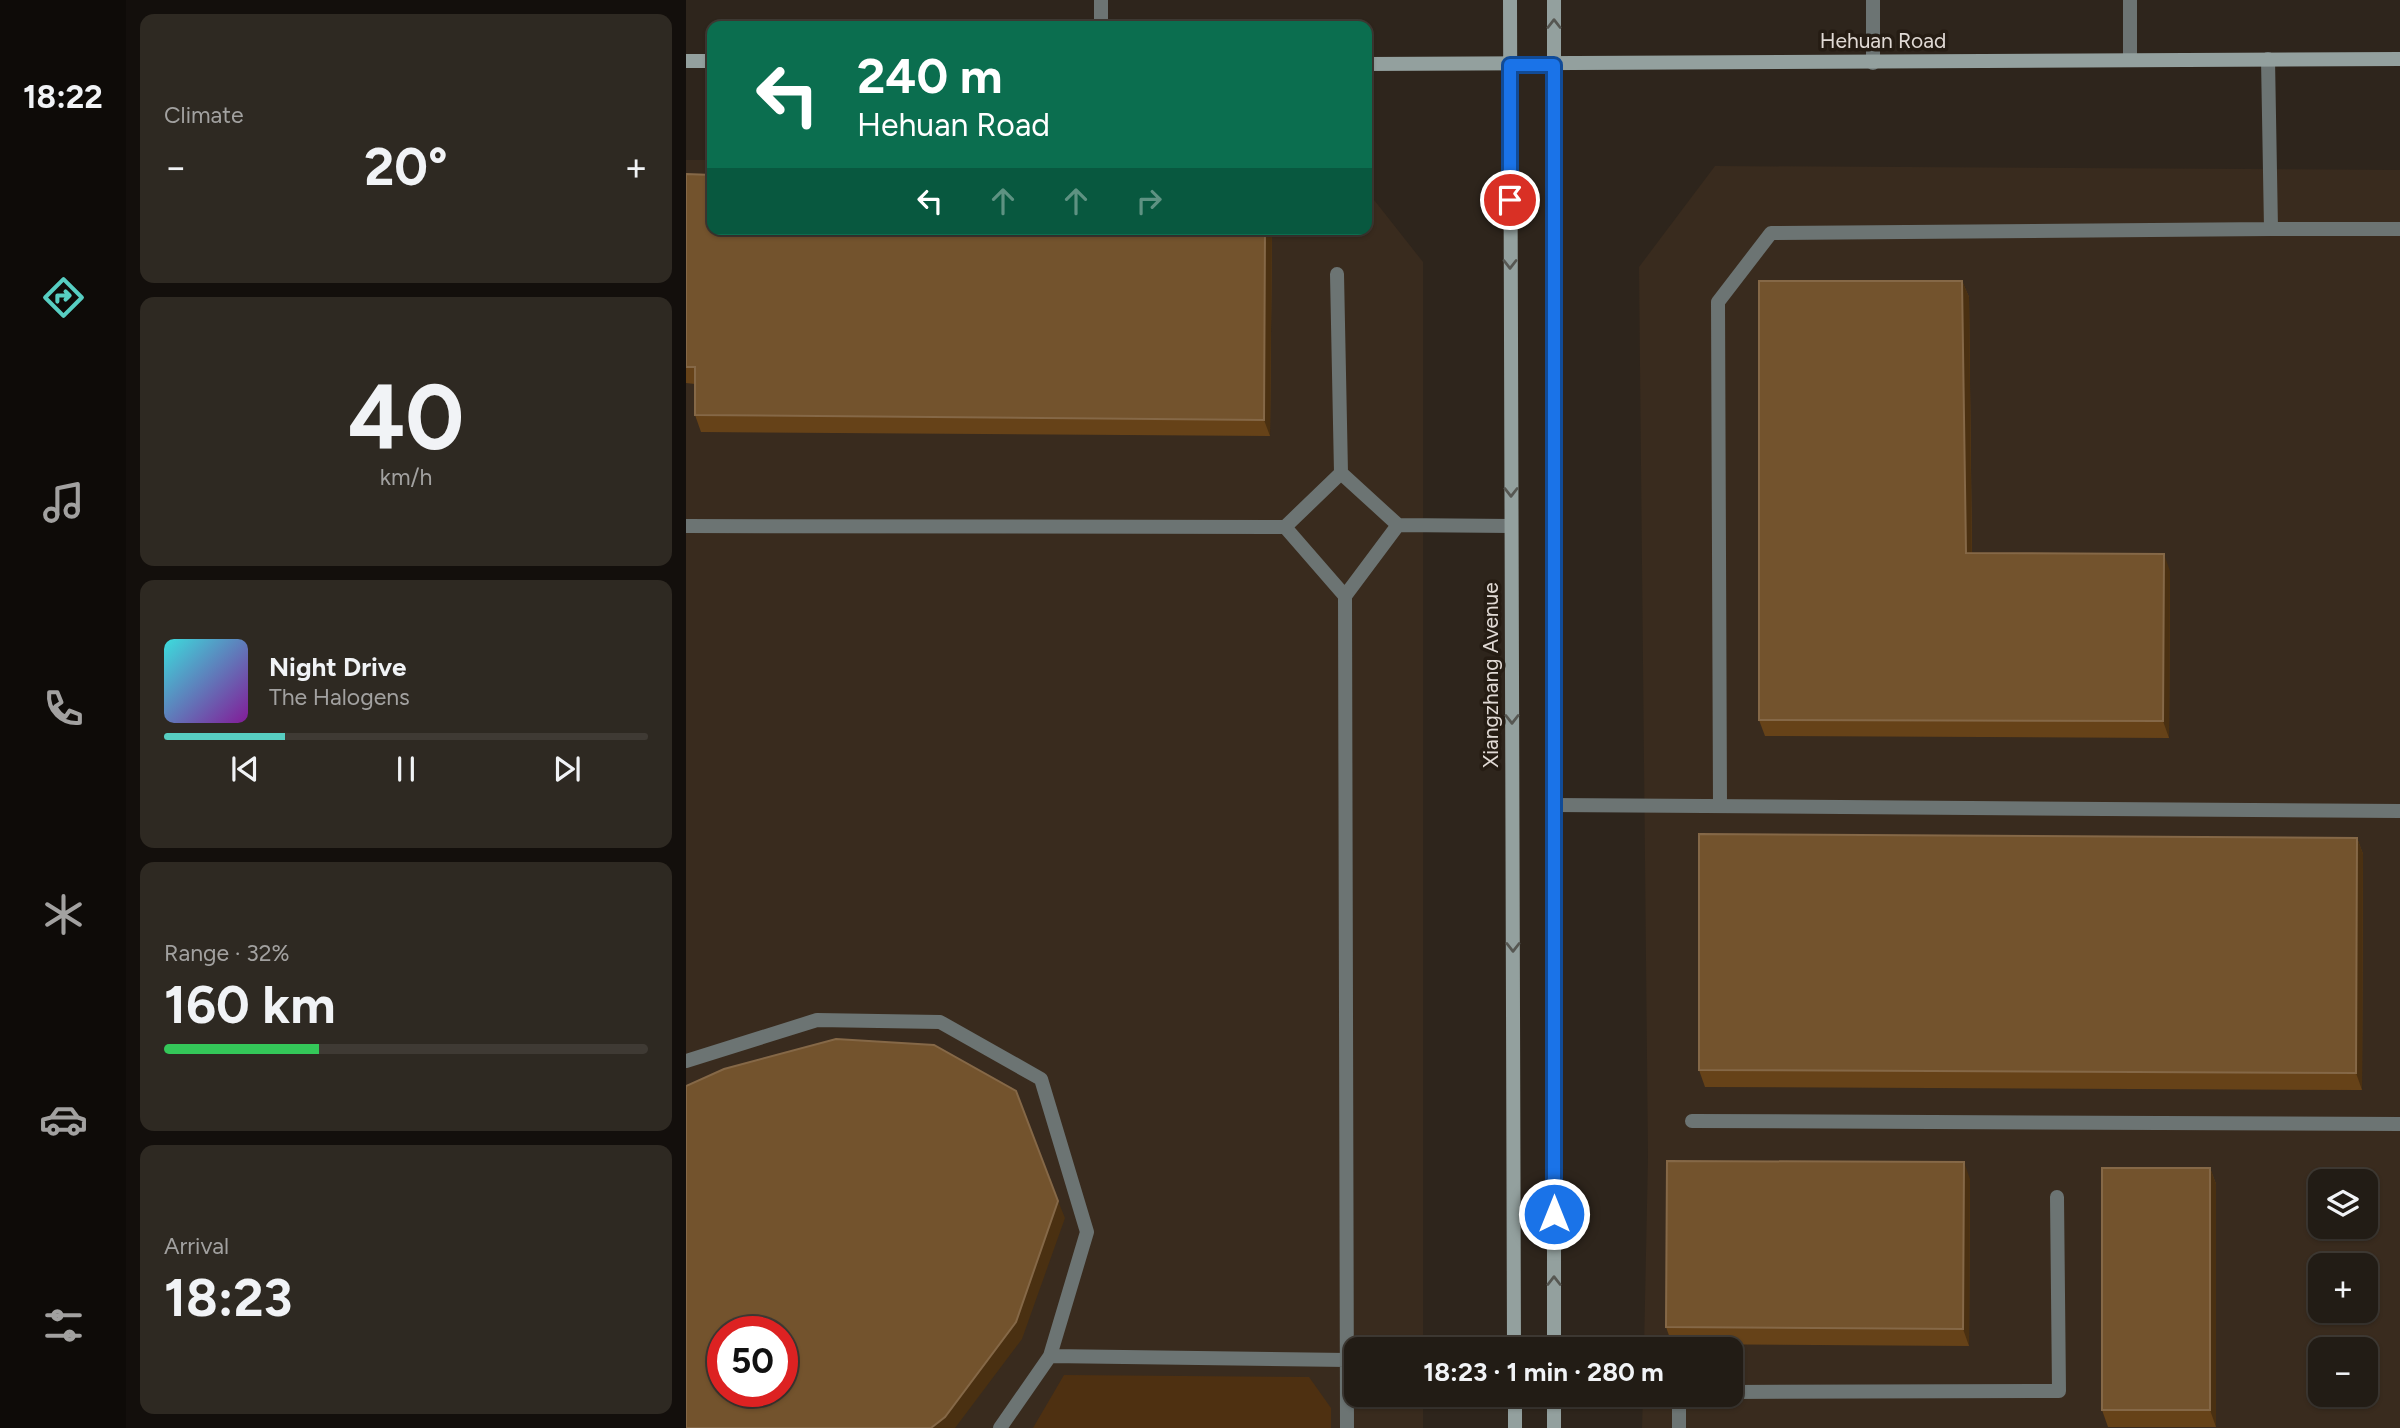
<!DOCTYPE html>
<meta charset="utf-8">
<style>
body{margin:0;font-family:Figtree,sans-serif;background:#2e2922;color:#f1f3f6;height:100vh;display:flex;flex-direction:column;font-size:26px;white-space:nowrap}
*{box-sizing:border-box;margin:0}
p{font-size:23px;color:#a2a1a0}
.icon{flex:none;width:38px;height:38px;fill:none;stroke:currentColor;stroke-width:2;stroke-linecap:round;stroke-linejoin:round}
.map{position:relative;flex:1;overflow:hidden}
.panel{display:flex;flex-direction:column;gap:14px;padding:14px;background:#130f0c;width:560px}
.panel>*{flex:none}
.guide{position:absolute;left:21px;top:21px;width:665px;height:214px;border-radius:14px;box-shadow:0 2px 5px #0004,0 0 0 2px #3f3a34;background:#0b6e4f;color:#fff;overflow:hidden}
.buttons{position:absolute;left:1622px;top:1169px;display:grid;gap:14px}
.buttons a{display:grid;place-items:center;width:70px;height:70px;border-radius:14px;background:#221c15;box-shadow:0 2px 5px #0004,0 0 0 2px #3f3a34;font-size:35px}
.speed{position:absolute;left:21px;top:1316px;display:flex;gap:14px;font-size:35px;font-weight:700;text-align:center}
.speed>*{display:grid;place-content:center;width:91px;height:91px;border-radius:50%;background:#221c15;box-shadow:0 2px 5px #0004,0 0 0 2px #3f3a34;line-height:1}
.speed .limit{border:10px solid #d22;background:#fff;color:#111}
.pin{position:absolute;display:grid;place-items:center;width:60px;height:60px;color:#fff;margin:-30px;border:4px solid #fff;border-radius:50%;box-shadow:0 2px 7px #0007}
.me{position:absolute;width:77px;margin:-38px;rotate:0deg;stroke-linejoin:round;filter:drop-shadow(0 0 5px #0008)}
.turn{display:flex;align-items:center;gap:24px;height:147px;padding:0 35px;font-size:32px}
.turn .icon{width:91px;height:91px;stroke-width:2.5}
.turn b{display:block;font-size:49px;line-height:60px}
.lanes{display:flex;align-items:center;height:66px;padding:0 35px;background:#0003;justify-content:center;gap:35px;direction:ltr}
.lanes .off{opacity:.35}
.big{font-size:52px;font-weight:700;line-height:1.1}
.panel .card{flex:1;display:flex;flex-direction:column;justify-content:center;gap:10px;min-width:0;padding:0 24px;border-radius:14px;background:#2e2922}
.panel .dial{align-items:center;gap:0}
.dial b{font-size:91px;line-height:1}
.song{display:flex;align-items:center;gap:21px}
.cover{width:84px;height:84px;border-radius:10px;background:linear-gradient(135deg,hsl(180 70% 55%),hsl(290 70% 35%))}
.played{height:7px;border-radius:4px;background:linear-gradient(90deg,#57cec2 25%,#3f3a34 25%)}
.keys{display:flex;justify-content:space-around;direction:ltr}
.heat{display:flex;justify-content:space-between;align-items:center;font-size:38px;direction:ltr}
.charge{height:10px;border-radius:5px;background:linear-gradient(90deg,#34c759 32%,#3f3a34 0)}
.trip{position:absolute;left:658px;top:1337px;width:399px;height:70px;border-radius:14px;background:#221c15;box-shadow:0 2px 5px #0004,0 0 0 2px #3f3a34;font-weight:700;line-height:70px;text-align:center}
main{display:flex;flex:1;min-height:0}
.menu{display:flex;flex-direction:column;width:126px;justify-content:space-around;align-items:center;background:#0e0b08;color:#a2a1a0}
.menu .icon{width:49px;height:49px}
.menu .selected{color:#57cec2}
.menu b{font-size:32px;color:#f1f3f6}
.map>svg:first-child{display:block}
.built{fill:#392b1e;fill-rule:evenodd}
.green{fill:#4e3011}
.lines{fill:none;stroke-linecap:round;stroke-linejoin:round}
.lane{stroke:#6c7473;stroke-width:14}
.secondary{stroke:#93a09e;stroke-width:14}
.wall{fill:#664218}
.shaded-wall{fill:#4a3011}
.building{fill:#73532d;stroke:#856847;stroke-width:2;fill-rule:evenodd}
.oneway{stroke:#565752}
.route-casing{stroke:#114b97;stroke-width:18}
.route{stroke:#1a73e8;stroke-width:12}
.labels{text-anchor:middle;stroke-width:7;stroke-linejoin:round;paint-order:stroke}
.street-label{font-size:21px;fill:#e1dad5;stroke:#251c13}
</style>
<main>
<nav class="menu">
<b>18:22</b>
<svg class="icon selected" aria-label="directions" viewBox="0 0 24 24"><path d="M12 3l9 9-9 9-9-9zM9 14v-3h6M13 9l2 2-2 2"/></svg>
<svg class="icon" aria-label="music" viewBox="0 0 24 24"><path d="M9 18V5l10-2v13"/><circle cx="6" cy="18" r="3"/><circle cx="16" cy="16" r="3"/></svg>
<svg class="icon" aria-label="phone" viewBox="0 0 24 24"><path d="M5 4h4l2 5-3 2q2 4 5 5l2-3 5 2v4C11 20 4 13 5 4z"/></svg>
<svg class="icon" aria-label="climate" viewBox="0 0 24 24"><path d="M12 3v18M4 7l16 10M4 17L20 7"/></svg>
<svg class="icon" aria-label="car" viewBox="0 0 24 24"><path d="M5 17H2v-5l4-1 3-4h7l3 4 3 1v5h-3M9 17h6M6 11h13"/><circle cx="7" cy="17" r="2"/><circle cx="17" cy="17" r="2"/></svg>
<svg class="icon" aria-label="filters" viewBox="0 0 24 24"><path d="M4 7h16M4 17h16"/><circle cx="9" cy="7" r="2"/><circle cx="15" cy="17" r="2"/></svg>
</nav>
<section class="panel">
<div class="card"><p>Climate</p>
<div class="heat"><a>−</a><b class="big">20°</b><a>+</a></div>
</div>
<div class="card dial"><b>40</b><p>km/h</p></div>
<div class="card">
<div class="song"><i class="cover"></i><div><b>Night Drive</b><p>The Halogens</p></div></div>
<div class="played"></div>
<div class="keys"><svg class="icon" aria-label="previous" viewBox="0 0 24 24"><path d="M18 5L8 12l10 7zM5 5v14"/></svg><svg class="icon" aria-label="pause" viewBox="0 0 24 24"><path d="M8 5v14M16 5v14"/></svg><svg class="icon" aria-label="next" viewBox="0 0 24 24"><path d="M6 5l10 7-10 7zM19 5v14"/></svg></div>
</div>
<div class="card"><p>Range · 32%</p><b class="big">160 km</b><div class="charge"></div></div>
<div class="card"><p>Arrival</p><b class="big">18:23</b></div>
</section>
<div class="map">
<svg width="1714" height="1428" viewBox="0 0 1714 1428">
<rect width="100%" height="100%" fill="#2e251c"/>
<path class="built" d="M0,160H26V229H681V191L737,262V1349H670V1395H737V1428H0ZM37,1332H96V1391H37Z
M1029,166L1714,170V1428H956L957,1395H1045V1349H958L962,1157L953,267ZM1634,1181H1680V1227H1634ZM1634,1265H1680V1311H1634ZM1634,1349H1680V1395H1634Z"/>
<path class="green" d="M378,1375L623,1377L645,1408V1428H347Z"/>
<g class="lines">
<path class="lane" d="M415,0V26
M1187,0V63
M1444,0V60
M1582,59L1585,229H1714
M651,274L655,473
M0,526L599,527L659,596L661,1428
M599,527L655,473L712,525
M659,596L712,525L825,526
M868,805L1714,811
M1034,806L1032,302L1085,233L1585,229
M0,1061L131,1020L254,1022L355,1079L401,1232L364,1356L314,1428
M1006,1121L1714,1124
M364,1356L661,1360
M1045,1392L1373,1391L1371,1197
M993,1395V1428"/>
<path class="secondary" d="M824,0L828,1349
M868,0V1349
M0,61H26
M681,64L1714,59
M829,1395V1428
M868,1395V1428"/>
</g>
<path class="wall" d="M0,174L26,229H586L584,436L15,432L9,415V384L0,383Z
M1276,281L1283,297L1286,553L1484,571L1483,738L1079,736L1073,720Z
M1671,838L1677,854L1676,1090L1019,1087L1013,1070Z
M1524,1168L1530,1184V1427H1422L1416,1410Z
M1284,1179L1283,1346L986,1344L980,1327Z"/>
<path class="shaded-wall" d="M579,229H586L584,436L578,420Z
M1276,281L1283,297L1286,570L1280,553Z
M1478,554L1484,571L1483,738L1477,721Z
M1671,838L1677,854L1676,1090L1670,1073Z
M1278,1162L1284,1179L1283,1346L1277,1329Z
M1524,1168L1530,1184V1427L1524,1410Z
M372,1201L379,1218L336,1339L269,1428H245Z"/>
<path class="building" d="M0,174L26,175V229H579L578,420L9,415V367H0Z
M1073,281H1276L1280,553L1478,554L1477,721L1073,720Z
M1013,834L1671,838L1670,1073L1013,1070Z
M150,1039L248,1045L330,1091L372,1201L330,1322L259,1417L245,1428H0V1086L38,1069ZM37,1332H96V1391H37Z
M981,1161L1278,1162L1277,1329L980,1327Z
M1416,1168H1524V1410H1416Z"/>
<defs><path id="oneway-chevron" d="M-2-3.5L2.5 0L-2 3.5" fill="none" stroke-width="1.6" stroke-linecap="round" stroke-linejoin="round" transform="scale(1.75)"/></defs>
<g class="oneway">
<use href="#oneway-chevron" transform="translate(868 24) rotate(-90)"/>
<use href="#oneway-chevron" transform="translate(824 264) rotate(90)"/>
<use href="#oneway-chevron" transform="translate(825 492) rotate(90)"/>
<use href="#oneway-chevron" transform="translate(826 719) rotate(90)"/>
<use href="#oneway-chevron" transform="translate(827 947) rotate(90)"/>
<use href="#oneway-chevron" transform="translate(868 1281) rotate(-90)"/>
</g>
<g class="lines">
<g class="route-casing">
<path id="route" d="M824,200V65H868V1214"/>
</g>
<use href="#route" class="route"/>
</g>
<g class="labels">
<g class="street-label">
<text x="1197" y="48">Hehuan Road</text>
<text transform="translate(805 675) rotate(-90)" y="7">Xiangzhang Avenue</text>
</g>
</g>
</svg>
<div class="buttons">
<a><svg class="icon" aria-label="layers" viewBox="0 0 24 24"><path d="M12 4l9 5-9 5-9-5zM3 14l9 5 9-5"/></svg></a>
<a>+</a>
<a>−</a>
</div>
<div class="speed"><div class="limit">50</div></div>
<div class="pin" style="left:824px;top:200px;background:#d93025"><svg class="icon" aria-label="arrive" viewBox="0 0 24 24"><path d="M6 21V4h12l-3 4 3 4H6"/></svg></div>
<svg class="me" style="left:868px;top:1214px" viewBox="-20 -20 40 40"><circle r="17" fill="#1a73e8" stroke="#fff" stroke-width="3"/><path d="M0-11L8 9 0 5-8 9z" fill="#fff"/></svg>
<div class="trip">18:23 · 1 min · 280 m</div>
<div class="guide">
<div class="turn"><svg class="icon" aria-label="left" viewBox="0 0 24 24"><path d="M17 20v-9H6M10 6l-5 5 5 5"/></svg><div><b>240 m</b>Hehuan Road</div></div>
<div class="lanes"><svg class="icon" aria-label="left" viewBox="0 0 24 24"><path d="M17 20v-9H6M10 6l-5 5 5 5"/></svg><svg class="icon off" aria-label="ahead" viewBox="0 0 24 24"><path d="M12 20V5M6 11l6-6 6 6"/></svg><svg class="icon off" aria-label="ahead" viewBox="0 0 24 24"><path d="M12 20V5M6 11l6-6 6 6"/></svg><svg class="icon off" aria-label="right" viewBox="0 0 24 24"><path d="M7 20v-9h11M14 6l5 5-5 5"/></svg></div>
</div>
</div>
</main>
